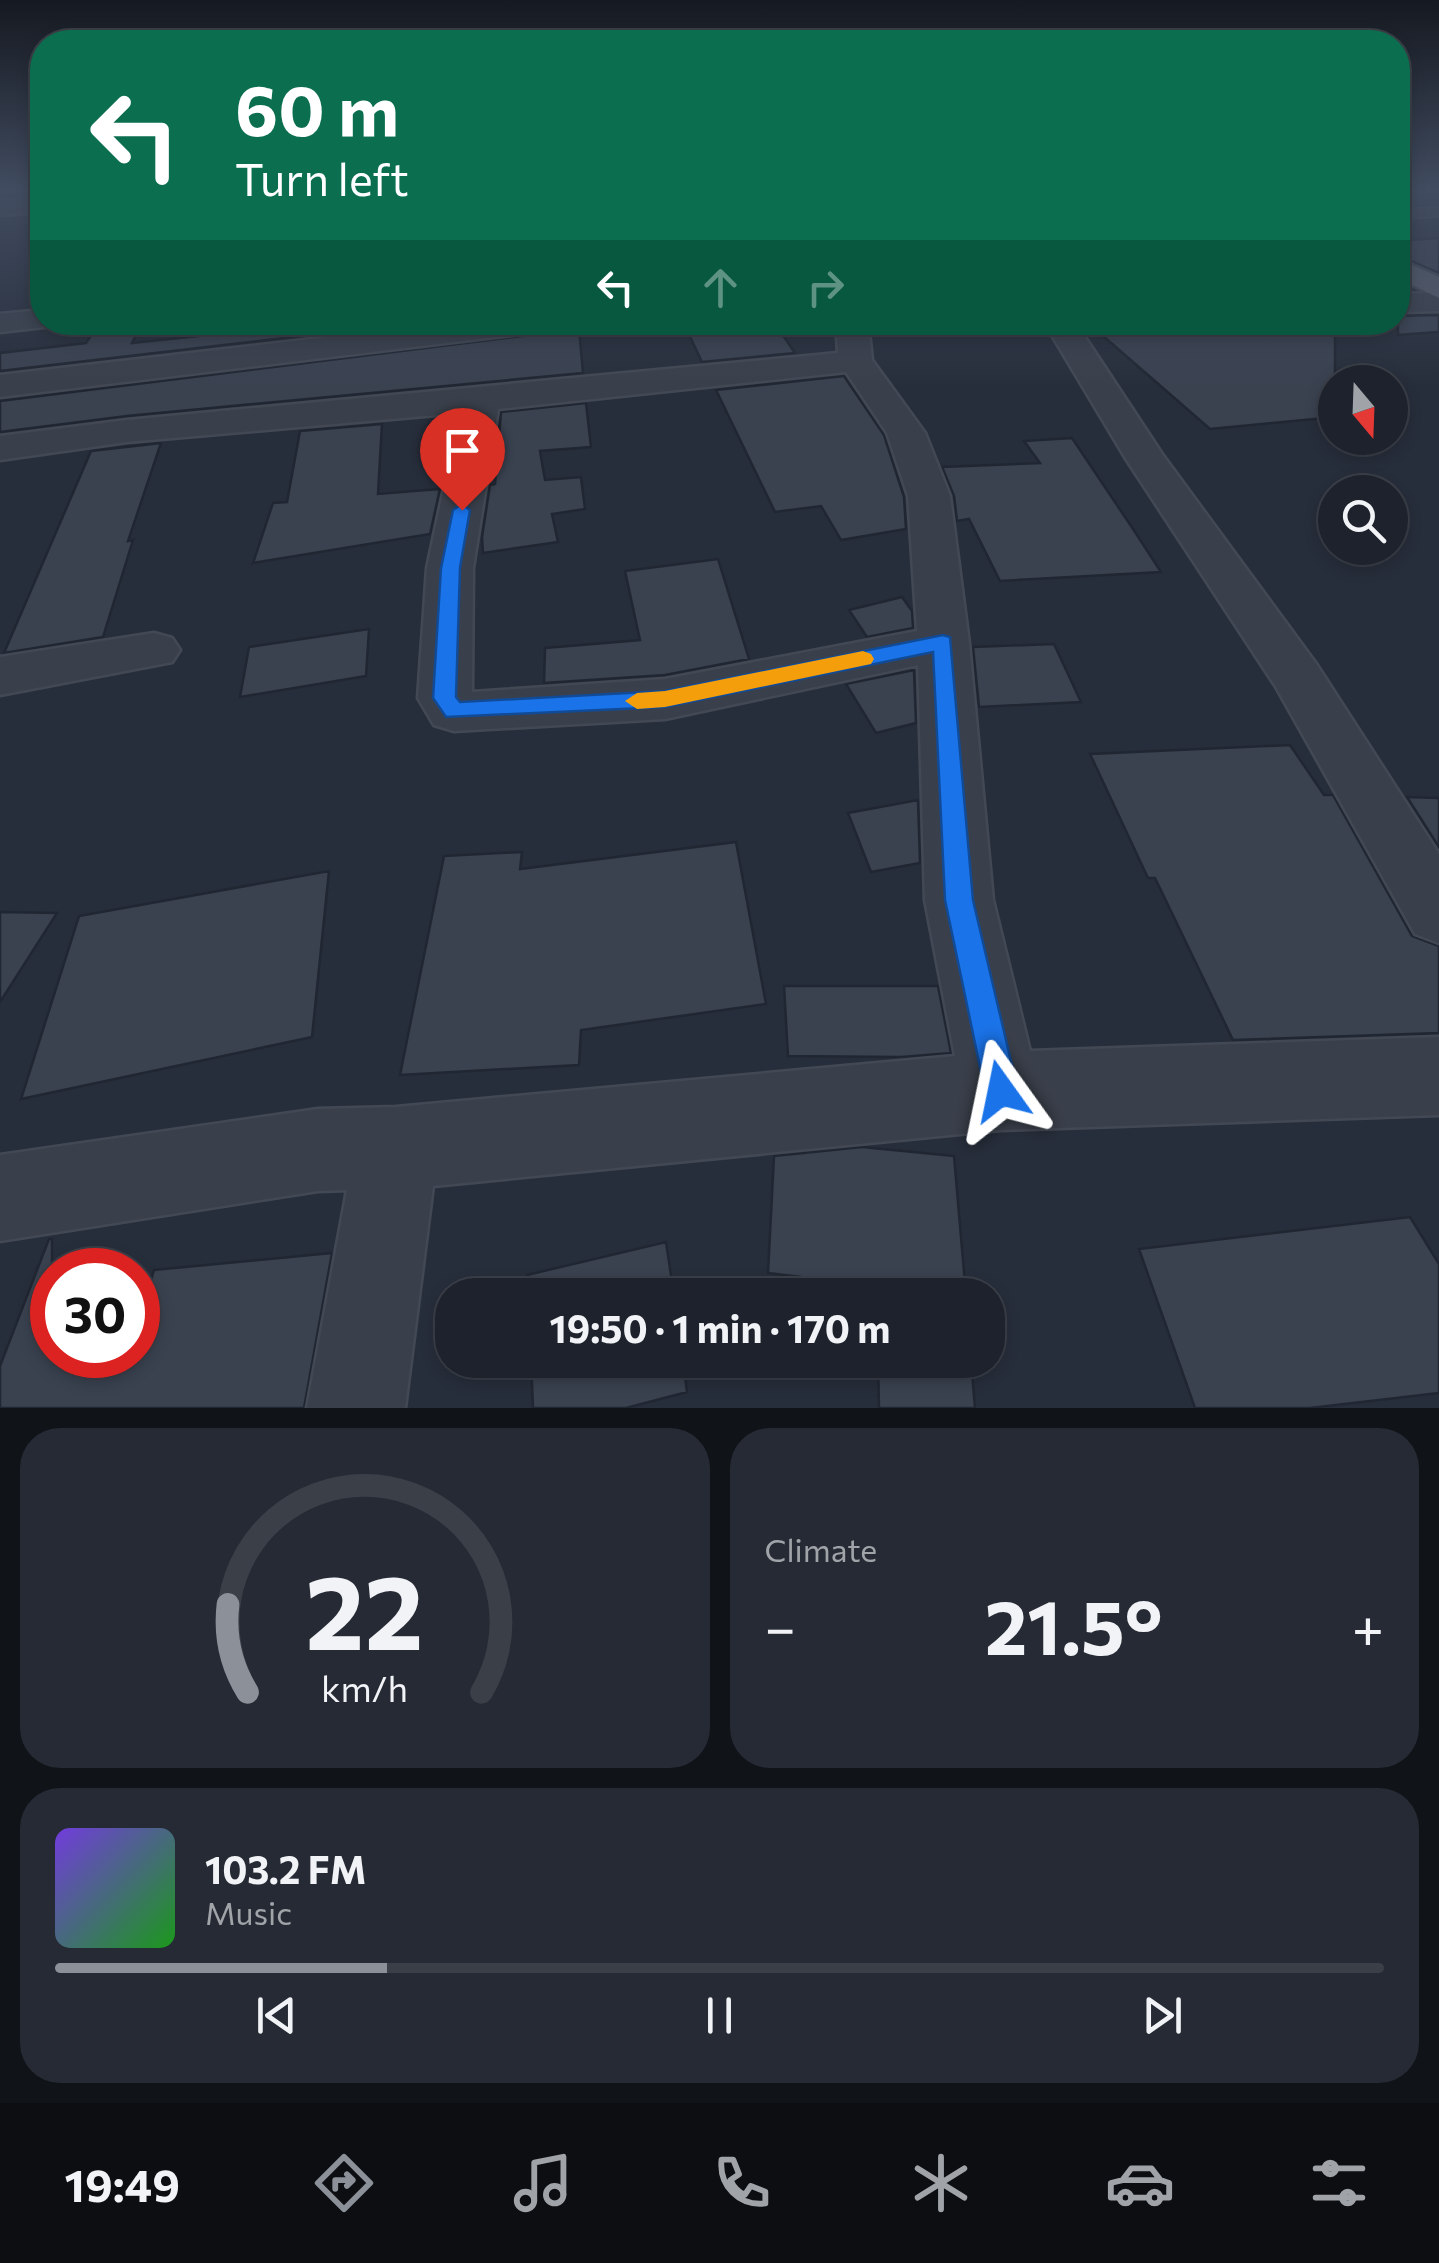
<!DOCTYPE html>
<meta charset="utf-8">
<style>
body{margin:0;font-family:Commissioner,sans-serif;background:#252a34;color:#f1f3f6;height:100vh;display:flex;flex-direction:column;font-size:38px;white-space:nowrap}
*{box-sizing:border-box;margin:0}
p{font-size:32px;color:#a0a4a9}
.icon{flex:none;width:55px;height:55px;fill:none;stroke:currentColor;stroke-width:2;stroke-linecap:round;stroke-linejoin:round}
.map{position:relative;height:1408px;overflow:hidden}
.drawer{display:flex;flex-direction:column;gap:20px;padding:20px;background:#101318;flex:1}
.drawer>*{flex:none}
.banner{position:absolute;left:30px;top:30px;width:1380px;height:305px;border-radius:40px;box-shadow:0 5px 15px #0003,0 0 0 2px #3b3f48;background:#0b6e4f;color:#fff;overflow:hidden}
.needle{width:65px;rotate:161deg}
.controls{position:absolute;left:1318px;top:365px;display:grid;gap:20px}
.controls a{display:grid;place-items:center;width:90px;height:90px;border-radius:50%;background:#1d222c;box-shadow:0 5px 15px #0003,0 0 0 2px #3b3f48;font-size:50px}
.speed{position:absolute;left:30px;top:1248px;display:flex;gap:20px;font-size:50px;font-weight:700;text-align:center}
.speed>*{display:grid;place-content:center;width:130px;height:130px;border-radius:50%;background:#1d222c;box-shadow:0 5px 15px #0003,0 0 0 2px #3b3f48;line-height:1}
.speed .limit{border:15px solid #d22;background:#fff;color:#111}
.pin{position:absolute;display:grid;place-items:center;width:85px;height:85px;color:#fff;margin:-102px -42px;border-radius:50% 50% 50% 0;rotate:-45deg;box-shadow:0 0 10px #0007}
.pin .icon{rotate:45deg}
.me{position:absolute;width:110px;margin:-55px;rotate:348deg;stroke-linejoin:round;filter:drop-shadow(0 0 8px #0008)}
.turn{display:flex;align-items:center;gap:35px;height:210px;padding:0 40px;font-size:45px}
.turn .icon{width:130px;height:130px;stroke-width:2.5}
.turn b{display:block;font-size:70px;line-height:85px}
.lanes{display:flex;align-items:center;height:95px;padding:0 40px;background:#0003;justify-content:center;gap:50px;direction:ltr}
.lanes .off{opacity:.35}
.big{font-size:75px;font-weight:700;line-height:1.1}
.drawer .card{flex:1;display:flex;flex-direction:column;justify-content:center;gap:15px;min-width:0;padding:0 35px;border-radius:40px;background:#252a34}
.drawer .dial{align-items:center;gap:0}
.dial svg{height:260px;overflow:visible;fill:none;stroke:#3b3f48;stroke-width:7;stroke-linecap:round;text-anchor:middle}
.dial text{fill:#f1f3f6;stroke:none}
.song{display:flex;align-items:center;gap:30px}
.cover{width:120px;height:120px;border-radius:15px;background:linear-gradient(135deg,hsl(260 70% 55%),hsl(120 70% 35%))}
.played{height:10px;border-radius:5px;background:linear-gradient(90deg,#8c9099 25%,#3b3f48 25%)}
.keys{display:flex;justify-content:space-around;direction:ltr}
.heat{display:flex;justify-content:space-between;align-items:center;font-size:55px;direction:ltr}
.drawer .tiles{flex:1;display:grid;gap:20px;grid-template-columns:1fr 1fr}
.card:last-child{grid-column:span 2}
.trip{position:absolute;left:435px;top:1278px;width:570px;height:100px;border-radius:40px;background:#1d222c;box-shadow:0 5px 15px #0003,0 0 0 2px #3b3f48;font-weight:700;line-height:100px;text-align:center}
.tabs{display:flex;height:160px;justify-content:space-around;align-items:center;background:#0c0e12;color:#a0a4a9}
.tabs .icon{width:70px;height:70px}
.tabs .on{color:#8c9099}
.tabs b{font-size:45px;color:#f1f3f6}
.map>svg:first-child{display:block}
.building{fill:#3a4250;stroke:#212732;stroke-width:2.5}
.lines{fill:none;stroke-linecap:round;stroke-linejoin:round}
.lane-casing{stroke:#434954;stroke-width:4}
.street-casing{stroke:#434954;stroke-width:5}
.primary-casing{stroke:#434954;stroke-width:5}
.lane{fill:#3a404b;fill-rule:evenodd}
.street{fill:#3a404b;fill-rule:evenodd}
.primary{fill:#595f6b;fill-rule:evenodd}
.route{fill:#1a73e8;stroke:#114b97;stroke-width:2.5}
.slow{fill:#f59e0b}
</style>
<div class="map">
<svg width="1439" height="1408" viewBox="0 0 1439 1408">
<rect width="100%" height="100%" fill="#272e3b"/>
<path class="building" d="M1439,238V273L1398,255V241Z
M1439,315V332L1398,335V316Z
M296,322H423L0,371V353L86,343L96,328L142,323L132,343L295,326Z
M683,322H774L795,353L702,362Z
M1087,322H1320L1335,333V417L1210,429Z
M579,329L583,373L127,416L0,432V401Z
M844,376L884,435L904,497L906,529L841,540L821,506L775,512L716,390Z
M586,403L591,447L540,451L545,480L581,477L585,509L552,514L558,542L483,553L482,537L490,485L495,484L501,412Z
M382,424L378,494L440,489L430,534L253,563L273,503L287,502L300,431Z
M1072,438L1135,532L1161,572L1000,581L969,519L957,521L954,496L942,467L1040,463L1024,441Z
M161,443L128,541L133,540L103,637L4,653L91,451Z
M718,559L749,659L665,675L544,683L545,648L640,640L625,571Z
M902,597L912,611L913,628L867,637L849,610Z
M369,629L366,676L240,697L249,647Z
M1054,644L1081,702L979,707L973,647Z
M914,670L916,723L876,733L846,684Z
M1290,745L1324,795H1333L1412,936L1439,946V1033L1233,1040L1155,878H1148L1090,754Z
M1407,797L1439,798V847Z
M918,800L920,863L871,872L848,813Z
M736,842L766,1004L581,1030L579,1065L400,1075L444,856L522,852L520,869Z
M329,871L312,1037L21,1099L79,916Z
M0,912L57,913L0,1002Z
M784,986H938L951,1053L901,1057L788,1056Z
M862,1147L954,1156L966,1295H876V1286L768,1273L774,1156Z
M1410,1217L1439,1264V1393L1310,1408H1195L1139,1249Z
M49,1239H52V1355H138V1322L154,1270L332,1253L304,1408H0V1366Z
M666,1242L674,1295H528L527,1275Z
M531,1360H683L687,1392L626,1408H533Z
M878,1360H971L975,1408H879Z"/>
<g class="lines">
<g class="lane-casing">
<path id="lane" d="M1439,208V216L1398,218V210Z"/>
</g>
<g class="street-casing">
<path id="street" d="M42,198V212L0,215V201Z
M1439,293V311L1398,312V294Z
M42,310V322H55L53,326L0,332V314Z
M460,322H561L557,329L546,331L0,397V375Z
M836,322H868L872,360L925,433L950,496L969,643L993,900L1030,1051L1439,1037V1115L1001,1130L433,1186L405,1408H307L347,1190L318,1191L0,1241V1155L318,1109L396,1107L955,1056L925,900L918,665L665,719L454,731L434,725L418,698L427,568L460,413L127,442L0,460V436L127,420L838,353ZM846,372L887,433L908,496L917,631L665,679L472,692L473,568L498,409Z
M1044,322H1075L1162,454L1317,665L1439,854V943L1415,934L1276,687L1126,459Z
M154,633L172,638L180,650L172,662L0,695V657Z"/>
</g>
<g class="primary-casing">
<path id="primary" d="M1398,259L1439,277V298L1398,278Z"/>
</g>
<use href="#lane" class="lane"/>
<use href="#street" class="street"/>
<use href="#primary" class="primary"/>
</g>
<linearGradient id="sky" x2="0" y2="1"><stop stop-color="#151920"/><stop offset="0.49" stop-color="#414c60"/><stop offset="1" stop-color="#414c60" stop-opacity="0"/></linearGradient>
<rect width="1439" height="387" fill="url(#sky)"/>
<path class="route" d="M462,504L470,510L460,568L456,697L460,702L665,691L943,635L950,637L973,900L1018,1091L1013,1102L1001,1107L990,1102L985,1091L945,900L933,652L665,707L446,717L433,698L441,568L453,510Z"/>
<path class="slow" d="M863,651L871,654L874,659L871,664L665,707L637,709L625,701L637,693L665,691Z"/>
</svg>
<div class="controls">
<a><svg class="needle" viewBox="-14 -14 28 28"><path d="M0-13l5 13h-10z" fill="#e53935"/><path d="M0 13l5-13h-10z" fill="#a0a4a9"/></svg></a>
<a><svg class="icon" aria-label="search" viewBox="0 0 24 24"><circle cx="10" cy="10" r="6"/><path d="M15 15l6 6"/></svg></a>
</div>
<div class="speed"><div class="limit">30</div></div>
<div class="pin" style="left:462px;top:510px;background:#d93025"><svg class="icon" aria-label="arrive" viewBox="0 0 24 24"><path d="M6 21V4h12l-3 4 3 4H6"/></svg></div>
<svg class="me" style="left:1001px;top:1091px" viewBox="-20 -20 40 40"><path d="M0-17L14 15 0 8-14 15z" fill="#1a73e8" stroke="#fff" stroke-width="4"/></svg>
<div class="trip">19:50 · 1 min · 170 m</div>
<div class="banner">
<div class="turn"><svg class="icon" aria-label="left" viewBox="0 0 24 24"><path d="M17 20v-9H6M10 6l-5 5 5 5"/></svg><div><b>60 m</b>Turn left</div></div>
<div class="lanes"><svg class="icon" aria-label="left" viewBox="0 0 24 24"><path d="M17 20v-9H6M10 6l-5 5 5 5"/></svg><svg class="icon off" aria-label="ahead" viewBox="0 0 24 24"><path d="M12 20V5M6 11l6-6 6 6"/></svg><svg class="icon off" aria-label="right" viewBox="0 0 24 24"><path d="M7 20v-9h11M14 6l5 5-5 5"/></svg></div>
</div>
</div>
<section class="drawer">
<div class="tiles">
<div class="card dial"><svg viewBox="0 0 100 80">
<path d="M14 69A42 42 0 1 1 86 69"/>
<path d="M14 69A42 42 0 0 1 8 42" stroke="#8c9099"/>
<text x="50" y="56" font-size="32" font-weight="700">22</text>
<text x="50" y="72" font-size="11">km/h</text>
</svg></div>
<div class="card"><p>Climate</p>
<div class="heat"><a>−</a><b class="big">21.5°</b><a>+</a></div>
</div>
<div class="card">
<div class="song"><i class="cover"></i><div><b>103.2 FM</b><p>Music</p></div></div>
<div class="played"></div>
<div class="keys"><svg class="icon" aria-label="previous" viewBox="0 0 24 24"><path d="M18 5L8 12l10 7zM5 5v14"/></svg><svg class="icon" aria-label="pause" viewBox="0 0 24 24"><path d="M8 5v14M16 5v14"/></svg><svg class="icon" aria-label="next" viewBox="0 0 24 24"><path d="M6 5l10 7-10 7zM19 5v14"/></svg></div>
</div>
</div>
</section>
<nav class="tabs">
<b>19:49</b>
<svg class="icon on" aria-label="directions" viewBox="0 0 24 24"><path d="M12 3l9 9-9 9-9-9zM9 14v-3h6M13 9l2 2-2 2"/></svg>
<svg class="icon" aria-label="music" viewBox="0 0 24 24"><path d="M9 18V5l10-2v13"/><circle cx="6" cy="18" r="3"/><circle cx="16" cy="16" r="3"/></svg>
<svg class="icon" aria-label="phone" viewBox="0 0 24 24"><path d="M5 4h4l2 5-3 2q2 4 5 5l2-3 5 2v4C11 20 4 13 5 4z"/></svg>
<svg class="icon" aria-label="climate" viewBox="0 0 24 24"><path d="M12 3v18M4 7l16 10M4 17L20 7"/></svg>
<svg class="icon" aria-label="car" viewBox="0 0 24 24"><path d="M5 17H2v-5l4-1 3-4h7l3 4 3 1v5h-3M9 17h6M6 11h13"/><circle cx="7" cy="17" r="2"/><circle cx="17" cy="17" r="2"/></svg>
<svg class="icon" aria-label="filters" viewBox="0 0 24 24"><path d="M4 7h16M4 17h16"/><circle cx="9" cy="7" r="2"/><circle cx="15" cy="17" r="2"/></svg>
</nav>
